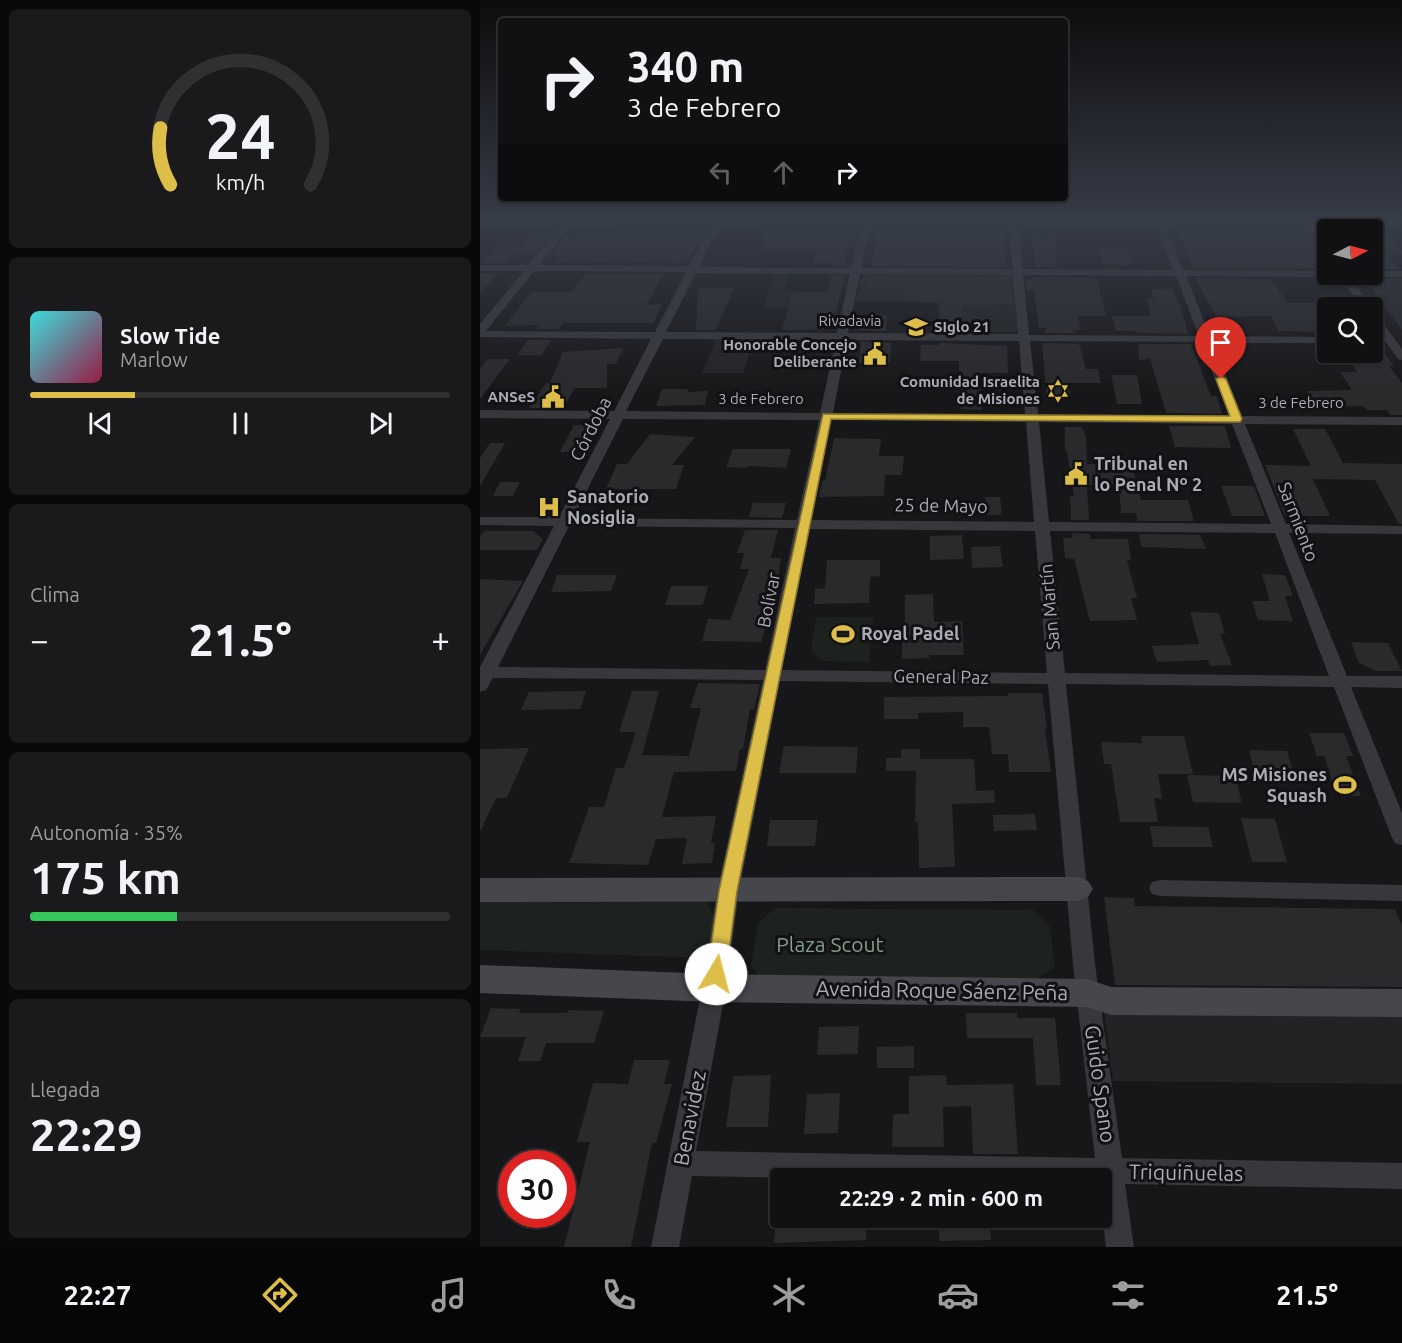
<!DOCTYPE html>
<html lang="es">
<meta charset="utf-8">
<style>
body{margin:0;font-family:Ubuntu,sans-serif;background:#1a191b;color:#f1f3f6;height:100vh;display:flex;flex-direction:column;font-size:22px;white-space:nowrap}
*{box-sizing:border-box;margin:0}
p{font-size:20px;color:#9c9d9f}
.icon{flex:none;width:33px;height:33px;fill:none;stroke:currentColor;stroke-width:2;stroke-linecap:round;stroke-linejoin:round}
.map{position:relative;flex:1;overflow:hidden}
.side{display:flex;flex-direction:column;gap:9px;padding:9px;background:#09090a;width:480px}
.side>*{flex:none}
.hud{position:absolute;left:18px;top:18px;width:570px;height:183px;border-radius:6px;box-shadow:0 2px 4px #0004,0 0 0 2px #303032;background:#111012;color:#f1f3f6;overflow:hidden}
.needle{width:39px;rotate:84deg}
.fabs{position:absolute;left:837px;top:219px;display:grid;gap:12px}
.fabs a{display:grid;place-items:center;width:66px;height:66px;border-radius:6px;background:#111012;box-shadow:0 2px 4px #0004,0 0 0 2px #303032;font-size:30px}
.speed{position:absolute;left:18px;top:1150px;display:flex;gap:12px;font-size:30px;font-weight:700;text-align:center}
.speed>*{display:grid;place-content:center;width:78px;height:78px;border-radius:50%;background:#111012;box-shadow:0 2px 4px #0004,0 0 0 2px #303032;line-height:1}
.speed .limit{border:9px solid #d22;background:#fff;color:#111}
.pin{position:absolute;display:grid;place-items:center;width:51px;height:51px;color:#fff;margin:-62px -26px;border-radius:50% 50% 50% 0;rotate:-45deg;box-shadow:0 0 6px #0007}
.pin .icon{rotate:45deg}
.me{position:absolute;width:66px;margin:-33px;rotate:8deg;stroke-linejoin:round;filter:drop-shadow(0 0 4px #0008)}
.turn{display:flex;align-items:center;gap:21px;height:126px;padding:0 30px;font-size:27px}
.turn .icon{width:78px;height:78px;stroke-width:2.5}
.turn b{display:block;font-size:42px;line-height:51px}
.lanes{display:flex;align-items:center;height:57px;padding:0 30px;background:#0003;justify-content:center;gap:30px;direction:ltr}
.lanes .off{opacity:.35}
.big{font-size:45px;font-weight:600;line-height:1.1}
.side .card{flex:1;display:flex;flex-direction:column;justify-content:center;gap:9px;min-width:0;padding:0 21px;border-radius:9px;background:#1a191b}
.side .dial{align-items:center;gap:0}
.dial svg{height:156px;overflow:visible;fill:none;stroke:#303032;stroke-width:7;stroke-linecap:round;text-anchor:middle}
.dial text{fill:#f1f3f6;stroke:none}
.song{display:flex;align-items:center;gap:18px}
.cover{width:72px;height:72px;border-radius:9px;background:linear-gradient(135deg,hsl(180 70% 55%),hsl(340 70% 35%))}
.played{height:6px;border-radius:3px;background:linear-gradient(90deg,#ddbe49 25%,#303032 25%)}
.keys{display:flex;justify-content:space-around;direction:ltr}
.heat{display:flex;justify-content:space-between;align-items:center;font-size:33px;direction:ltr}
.charge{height:9px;border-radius:4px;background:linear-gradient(90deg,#34c759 35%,#303032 0)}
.trip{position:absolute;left:290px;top:1168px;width:342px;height:60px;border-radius:6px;background:#111012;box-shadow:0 2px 4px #0004,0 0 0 2px #303032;font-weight:600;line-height:60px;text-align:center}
.menu{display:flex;height:96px;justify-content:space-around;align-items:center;background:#070607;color:#9c9d9f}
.menu .icon{width:42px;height:42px}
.menu .on{color:#ddbe49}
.menu b{font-size:27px;color:#f1f3f6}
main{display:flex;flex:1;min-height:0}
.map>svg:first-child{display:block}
.built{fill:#232225}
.green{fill:#1d221e}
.building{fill:#2a292c}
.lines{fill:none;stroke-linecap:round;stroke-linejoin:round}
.minor{fill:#38383c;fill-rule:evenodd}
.secondary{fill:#46474c;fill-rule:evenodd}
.route{fill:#ddbe49;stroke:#907c2f;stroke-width:1.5}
.labels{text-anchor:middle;stroke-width:6;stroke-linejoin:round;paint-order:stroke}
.far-street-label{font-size:15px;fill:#aaacb6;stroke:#121113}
.far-poi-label{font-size:15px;font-weight:bold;fill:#aaacb6;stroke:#121113;text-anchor:end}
.street-label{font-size:18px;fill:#aaacb6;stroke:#121113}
.poi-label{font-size:18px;font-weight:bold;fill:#aaacb6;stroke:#121113;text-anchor:start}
.near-park-label{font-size:21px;fill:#839f88;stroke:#121113}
.near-street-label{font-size:21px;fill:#aaacb6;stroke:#121113}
</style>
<main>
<section class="side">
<div class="card dial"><svg viewBox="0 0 100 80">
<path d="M14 69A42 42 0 1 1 86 69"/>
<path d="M14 69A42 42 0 0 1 9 40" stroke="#ddbe49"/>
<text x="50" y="56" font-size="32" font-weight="700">24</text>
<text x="50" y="72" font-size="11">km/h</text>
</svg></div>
<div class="card">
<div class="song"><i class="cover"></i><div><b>Slow Tide</b><p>Marlow</p></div></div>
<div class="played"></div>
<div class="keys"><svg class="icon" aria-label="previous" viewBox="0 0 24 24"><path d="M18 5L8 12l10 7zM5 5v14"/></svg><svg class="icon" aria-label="pause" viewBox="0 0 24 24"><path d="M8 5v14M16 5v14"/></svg><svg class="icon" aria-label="next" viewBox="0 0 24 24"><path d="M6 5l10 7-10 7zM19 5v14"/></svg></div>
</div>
<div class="card"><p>Clima</p>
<div class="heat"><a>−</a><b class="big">21.5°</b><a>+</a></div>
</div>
<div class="card"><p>Autonomía · 35%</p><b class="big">175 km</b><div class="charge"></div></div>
<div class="card"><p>Llegada</p><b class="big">22:29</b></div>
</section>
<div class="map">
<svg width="922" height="1247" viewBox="0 0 922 1247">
<rect width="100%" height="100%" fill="#171618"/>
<path class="built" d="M383,274H533L538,332H458V302L376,301Z
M236,339H274L263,373H222Z
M623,1004L922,1007V1084L633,1081Z"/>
<path class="green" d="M294,274H308L304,291H360L357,308H283Z
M336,617H393L389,662L344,661L331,651Z
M0,899L225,901L235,917L229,950L216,958L0,950Z
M295,908L553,910L570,927L575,968L556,979L284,981L271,966L278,923Z"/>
<path class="building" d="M148,221H225L219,239L206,263L75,261L80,256H70L86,236H97L101,232H140Z
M287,221H369L378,225L374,238H372L366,253V266H353L354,263H334L336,249H282Z
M696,221L822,223L843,253L848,255V268H712Z
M892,221H895L922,250V255H908L919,269H892Z
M396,222H522L527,267L392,266Z
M52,235L70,236L53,255H34Z
M553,236H575L577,267H554Z
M18,246H42L28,263H1Z
M618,249H648L653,265H623Z
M0,273H19L0,294Z
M106,274H183L166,305L181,304L174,323H83L79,329H55L58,325L25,326L51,292H92Z
M351,276H365L351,329L302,330L313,292H349Z
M390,276L528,277L529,287L532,286L533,304L482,306V331H460L461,303L424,301L425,287H388Z
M882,276L888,278L922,279V330Z
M554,277L617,278L626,316H598L601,330H595L596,333H565L566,328H559L554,290L547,291L546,281Z
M715,278L790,279L808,303H836L848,323V332L798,331L791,316L737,317Z
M254,287L236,330H216L218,289Z
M671,289H692L701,307L708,334L657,333V331H636L632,316H671L667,298L674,299Z
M381,315H407L406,331L378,330Z
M892,336L914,366H909L922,383V415H910L907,410H886L884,406L837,407L827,391L872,390L860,372H877L864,352H892Z
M48,340H71L61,355H37Z
M381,342L411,343L410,363H379Z
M460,343L527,346L528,373H500L501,410L481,409L482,371H479V361H440L441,345H459Z
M562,343L599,344L606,369H618L621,383H588L591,399H567Z
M658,344H711L731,396H737L742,414L686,413L670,358L659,360Z
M143,348L136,364H127V388H95L83,408H49L66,383H70L83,352Z
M7,359H30L0,399V369Z
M631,375H657L662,404H637Z
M182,389H209L207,392L228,391L225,405L176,406Z
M94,425H112L97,452H80Z
M689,426H745L751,448L695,447Z
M585,427H602L606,437L607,464H652L661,500H708L714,521H657L656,513H641L639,485H607L609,520H591L590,496H594L587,451H585Z
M813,429H845L863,463L922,464V524H919L895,480L833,479L850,516H805L785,465L831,466Z
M170,434L215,437L192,465H204L196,489H126L137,464H147Z
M354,438L401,439L399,456H424L422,475H405L404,496L339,497L342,481H345Z
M10,443H25L0,486V458Z
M253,449H311L306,468L268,466L267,468L246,467Z
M20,482H40L33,496H13Z
M741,486H774L785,516H752Z
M505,497H520L522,515H507Z
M273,503H306L302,518L269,517Z
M265,530H298L291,558H301L296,593L281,642L222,641L228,619L250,620L269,569H260L264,553H257Z
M4,531H54L63,539L57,550H0V537Z
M592,533L610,534V539H648L651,560H647L657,598H651L657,620L610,621L594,559L585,558L583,538H592Z
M659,534L720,535L726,549L661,547Z
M482,535L484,559L450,560V536Z
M520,546L523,567L492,568L491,547Z
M347,560H400V576L390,577L389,603L334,604L335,589L345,588Z
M782,574L805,575L813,596H805L813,621L778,620L772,601H790Z
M77,575H137L131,591L71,592Z
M0,579L43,581L0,655Z
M191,586H228L223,605H185Z
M453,594L454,622L482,621L484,655H449V658L422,659V633H425V595Z
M710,612L739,613L745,634H740L752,665L730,666L728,660L677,662L672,646L719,644Z
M871,642L908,643L922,671H896L879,663Z
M218,683L280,684L274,709H270L263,749H260L256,771L194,772L182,817L236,816L231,843H235L232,863L202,864L207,838L176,839L168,865L89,863L109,807H124L136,768H144L156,732H139L152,691H179L162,755L209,756L221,708H210Z
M106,691L100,709L41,710L49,692Z
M528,693H562L567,729H565L571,772H529L528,754H512L509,727H483V712L438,713V719H404V697L528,696Z
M829,733H864L873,756H866L881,796L857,795L844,756H837Z
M661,736H704L713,774H678L682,799L674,798L678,822H640L631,764H624L621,742L662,743Z
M304,746L378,747L376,773H299Z
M49,748L27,798H16L0,832V749Z
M421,749H440V759H494L496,791L514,790L515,803L472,804L475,867L439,868L438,822H435L436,771H406V758H421Z
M769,750L807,751L814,774L775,773Z
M707,775L755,776L762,803L713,802Z
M555,814L557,830L514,831L513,815Z
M761,818L795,819L807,862H772Z
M290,820H338L335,846H287Z
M670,826L728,827L733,847H673Z
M624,897L654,898L655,906L915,909L922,926V987L635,985Z
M11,1008L41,1009L39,1013H87L88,1010L124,1011L114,1043H66L60,1061H38L46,1037H0Z
M486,1013H537V1018H575L581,1085H556L553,1038H487Z
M379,1026L378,1054L337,1055L339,1027Z
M434,1046V1068H397V1047Z
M154,1060H190L184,1084H192L176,1143H172L151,1247H84L110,1142H97L113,1083L148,1084Z
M291,1075L288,1127H246L253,1076Z
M466,1075L467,1085L533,1084L538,1154H493L491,1106L463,1107L464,1147H412L413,1114H429V1076Z
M360,1093L358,1133L324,1134L327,1094Z
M296,1218H387L386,1240L294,1243Z
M459,1218H510L511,1240L459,1241Z"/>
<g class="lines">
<path class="minor" d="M85,221H95L59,265L209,266L233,221H241L219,267L371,268L381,221H390L381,268L533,269L528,221H537L543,269L693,270L674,221H683L703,270L848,271V274H853L848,277L706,276L730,336L848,337V343H733L762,416L922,417V425L765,424L806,524L922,526V534L809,533L867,676H922V688L871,687L922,813V845L915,843L912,838L854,687L586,684L615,964L642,1158L922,1163V1189L645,1184L654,1247H626L621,1205V1179H392L212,1176L199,1247H171L222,988L237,891L283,680L13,678L6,690L0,692V667L74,526L0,525V517H79L130,419L0,418V410L134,411L171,339L0,337V324L44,271H0V265H48ZM54,271L206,272L175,332L6,331ZM216,273L370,274L357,333L186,332ZM380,274L533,275L538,334L368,333ZM543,275L696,276L719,336L549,335ZM183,339L356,340L340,413L146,411ZM367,340L539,341L545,414L353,413ZM550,341L721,342L749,416L558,414ZM143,419L339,420L317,520L93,518ZM351,420L546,422L554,522L332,520ZM559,422L752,424L791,524L569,522ZM89,526L315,528L285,670L18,667ZM330,529L555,531L567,673L302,670ZM570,531L795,533L849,676L585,673ZM300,681L568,684L593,964L615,1158L216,1151L246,988L259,891Z
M823,221H831L848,243V253L845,252Z
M892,271H922V277L888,276L887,274H892Z
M859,274H869L892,308H881Z
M892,312L896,313L922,349V360L918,359L892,323Z
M680,880L922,885V901L680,896L672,894L669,888L672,882Z"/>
<path class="secondary" d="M597,877L608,881L613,889L608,897L597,901L0,902V878Z
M0,965L234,974L607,979L631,987L922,989V1017L631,1015L607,1007L234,1002L0,993Z"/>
</g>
<linearGradient id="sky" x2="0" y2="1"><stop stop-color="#0d0c0d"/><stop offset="0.56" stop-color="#363c48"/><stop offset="1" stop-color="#363c48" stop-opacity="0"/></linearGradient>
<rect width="922" height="395" fill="url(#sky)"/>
<path class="route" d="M741,376L746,379L762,419L760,422L351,419L257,891L246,974L243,980L236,982L230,980L227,974L239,891L343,414L750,416L736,379Z"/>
<defs>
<g id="university-bare" transform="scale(1.8)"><path d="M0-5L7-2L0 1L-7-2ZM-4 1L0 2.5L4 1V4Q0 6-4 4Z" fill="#ddbe49" stroke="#121113" stroke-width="2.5" paint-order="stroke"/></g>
<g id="civic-bare" transform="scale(1.8)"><path d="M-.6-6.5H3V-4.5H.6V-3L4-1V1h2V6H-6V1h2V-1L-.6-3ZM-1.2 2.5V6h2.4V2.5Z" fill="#ddbe49" stroke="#121113" stroke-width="2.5" paint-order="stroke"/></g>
<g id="synagogue-bare" transform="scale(1.8)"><path d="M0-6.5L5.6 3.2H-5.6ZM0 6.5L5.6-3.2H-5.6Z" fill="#ddbe49" stroke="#121113" stroke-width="2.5" paint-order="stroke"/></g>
<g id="hospital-bare" transform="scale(1.8)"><path d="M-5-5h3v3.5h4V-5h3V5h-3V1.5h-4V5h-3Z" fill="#ddbe49" stroke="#121113" stroke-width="2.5" paint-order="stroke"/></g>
<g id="stadium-bare" transform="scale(1.8)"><path d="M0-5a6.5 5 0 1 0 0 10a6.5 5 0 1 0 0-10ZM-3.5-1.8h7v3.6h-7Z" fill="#ddbe49" stroke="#121113" stroke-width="2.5" paint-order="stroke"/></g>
</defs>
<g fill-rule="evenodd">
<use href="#university-bare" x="436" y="327"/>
<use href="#civic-bare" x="395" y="354"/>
<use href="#synagogue-bare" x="578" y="391"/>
<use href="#civic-bare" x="73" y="397"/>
<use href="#civic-bare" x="596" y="474"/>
<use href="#hospital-bare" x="69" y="507"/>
<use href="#stadium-bare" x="363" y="634"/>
<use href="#stadium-bare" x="865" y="785"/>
</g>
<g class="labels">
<g class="far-street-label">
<text x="370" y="326">Rivadavia</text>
<text x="281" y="404">3 de Febrero</text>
<text x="821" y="408">3 de Febrero</text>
</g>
<g class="far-poi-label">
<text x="454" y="332" text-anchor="start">SIglo 21</text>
<text x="377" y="350">Honorable Concejo<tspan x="377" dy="17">Deliberante</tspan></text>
<text x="560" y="387">Comunidad Israelita<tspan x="560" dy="17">de Misiones</tspan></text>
<text x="55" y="402">ANSeS</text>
</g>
<g class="street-label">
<text transform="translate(111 429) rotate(-63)" y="6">Córdoba</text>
<text transform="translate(461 506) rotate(1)" y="6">25 de Mayo</text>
<text transform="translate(818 522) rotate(69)" y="6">Sarmiento</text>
<text transform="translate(289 600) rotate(-79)" y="6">Bolívar</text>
<text transform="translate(570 607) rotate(-95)" y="6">San Martín</text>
<text transform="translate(461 677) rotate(1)" y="6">General Paz</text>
</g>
<g class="poi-label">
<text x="614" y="470">Tribunal en<tspan x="614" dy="21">lo Penal Nº 2</tspan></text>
<text x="87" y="503">Sanatorio<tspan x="87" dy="21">Nosiglia</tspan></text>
<text x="381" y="640">Royal Padel</text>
<text x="847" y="781" text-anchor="end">MS Misiones<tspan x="847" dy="21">Squash</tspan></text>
</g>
<g class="near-park-label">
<text x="350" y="952">Plaza Scout</text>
</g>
<g class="near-street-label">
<text transform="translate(462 991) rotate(1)" y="7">Avenida Roque Sáenz Peña</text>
<text transform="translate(620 1084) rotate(82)" y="7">Guido Spano</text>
<text transform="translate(210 1118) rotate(-79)" y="7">Benavidez</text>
<text transform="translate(706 1173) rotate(1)" y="7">Triquiñuelas</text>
</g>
</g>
</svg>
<div class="fabs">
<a><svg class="needle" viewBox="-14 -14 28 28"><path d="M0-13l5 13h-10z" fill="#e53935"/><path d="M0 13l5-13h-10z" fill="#9c9d9f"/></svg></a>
<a><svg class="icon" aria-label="search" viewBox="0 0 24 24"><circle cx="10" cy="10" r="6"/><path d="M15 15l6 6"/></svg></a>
</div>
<div class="speed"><div class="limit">30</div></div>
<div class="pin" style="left:741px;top:379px;background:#d93025"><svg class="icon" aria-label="arrive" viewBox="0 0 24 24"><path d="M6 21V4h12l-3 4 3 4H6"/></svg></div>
<svg class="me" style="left:236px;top:974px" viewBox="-20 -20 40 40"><circle r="19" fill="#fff"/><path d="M0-13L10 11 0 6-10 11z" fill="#ddbe49"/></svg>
<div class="trip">22:29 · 2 min · 600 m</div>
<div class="hud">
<div class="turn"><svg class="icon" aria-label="right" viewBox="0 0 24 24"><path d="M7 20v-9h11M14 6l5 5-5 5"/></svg><div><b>340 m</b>3 de Febrero</div></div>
<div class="lanes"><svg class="icon off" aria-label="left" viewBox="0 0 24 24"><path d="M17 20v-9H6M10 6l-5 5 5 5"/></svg><svg class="icon off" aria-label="ahead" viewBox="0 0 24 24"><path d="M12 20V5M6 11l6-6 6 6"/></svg><svg class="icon" aria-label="right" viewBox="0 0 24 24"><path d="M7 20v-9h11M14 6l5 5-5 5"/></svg></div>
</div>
</div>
</main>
<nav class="menu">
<b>22:27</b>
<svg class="icon on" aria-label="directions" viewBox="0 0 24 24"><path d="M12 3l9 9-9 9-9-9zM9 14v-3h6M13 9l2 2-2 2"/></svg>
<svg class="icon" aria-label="music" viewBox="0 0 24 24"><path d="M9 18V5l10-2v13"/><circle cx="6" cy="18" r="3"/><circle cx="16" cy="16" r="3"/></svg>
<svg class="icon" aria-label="phone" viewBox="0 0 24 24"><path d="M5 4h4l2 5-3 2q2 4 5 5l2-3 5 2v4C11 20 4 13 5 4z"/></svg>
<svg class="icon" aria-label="climate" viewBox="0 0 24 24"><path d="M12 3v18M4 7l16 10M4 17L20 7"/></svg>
<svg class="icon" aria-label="car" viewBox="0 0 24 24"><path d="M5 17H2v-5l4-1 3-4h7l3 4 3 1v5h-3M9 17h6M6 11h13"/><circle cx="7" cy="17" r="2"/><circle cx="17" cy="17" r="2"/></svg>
<svg class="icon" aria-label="filters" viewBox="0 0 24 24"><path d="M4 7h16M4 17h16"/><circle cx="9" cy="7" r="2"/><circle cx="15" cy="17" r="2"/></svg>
<b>21.5°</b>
</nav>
